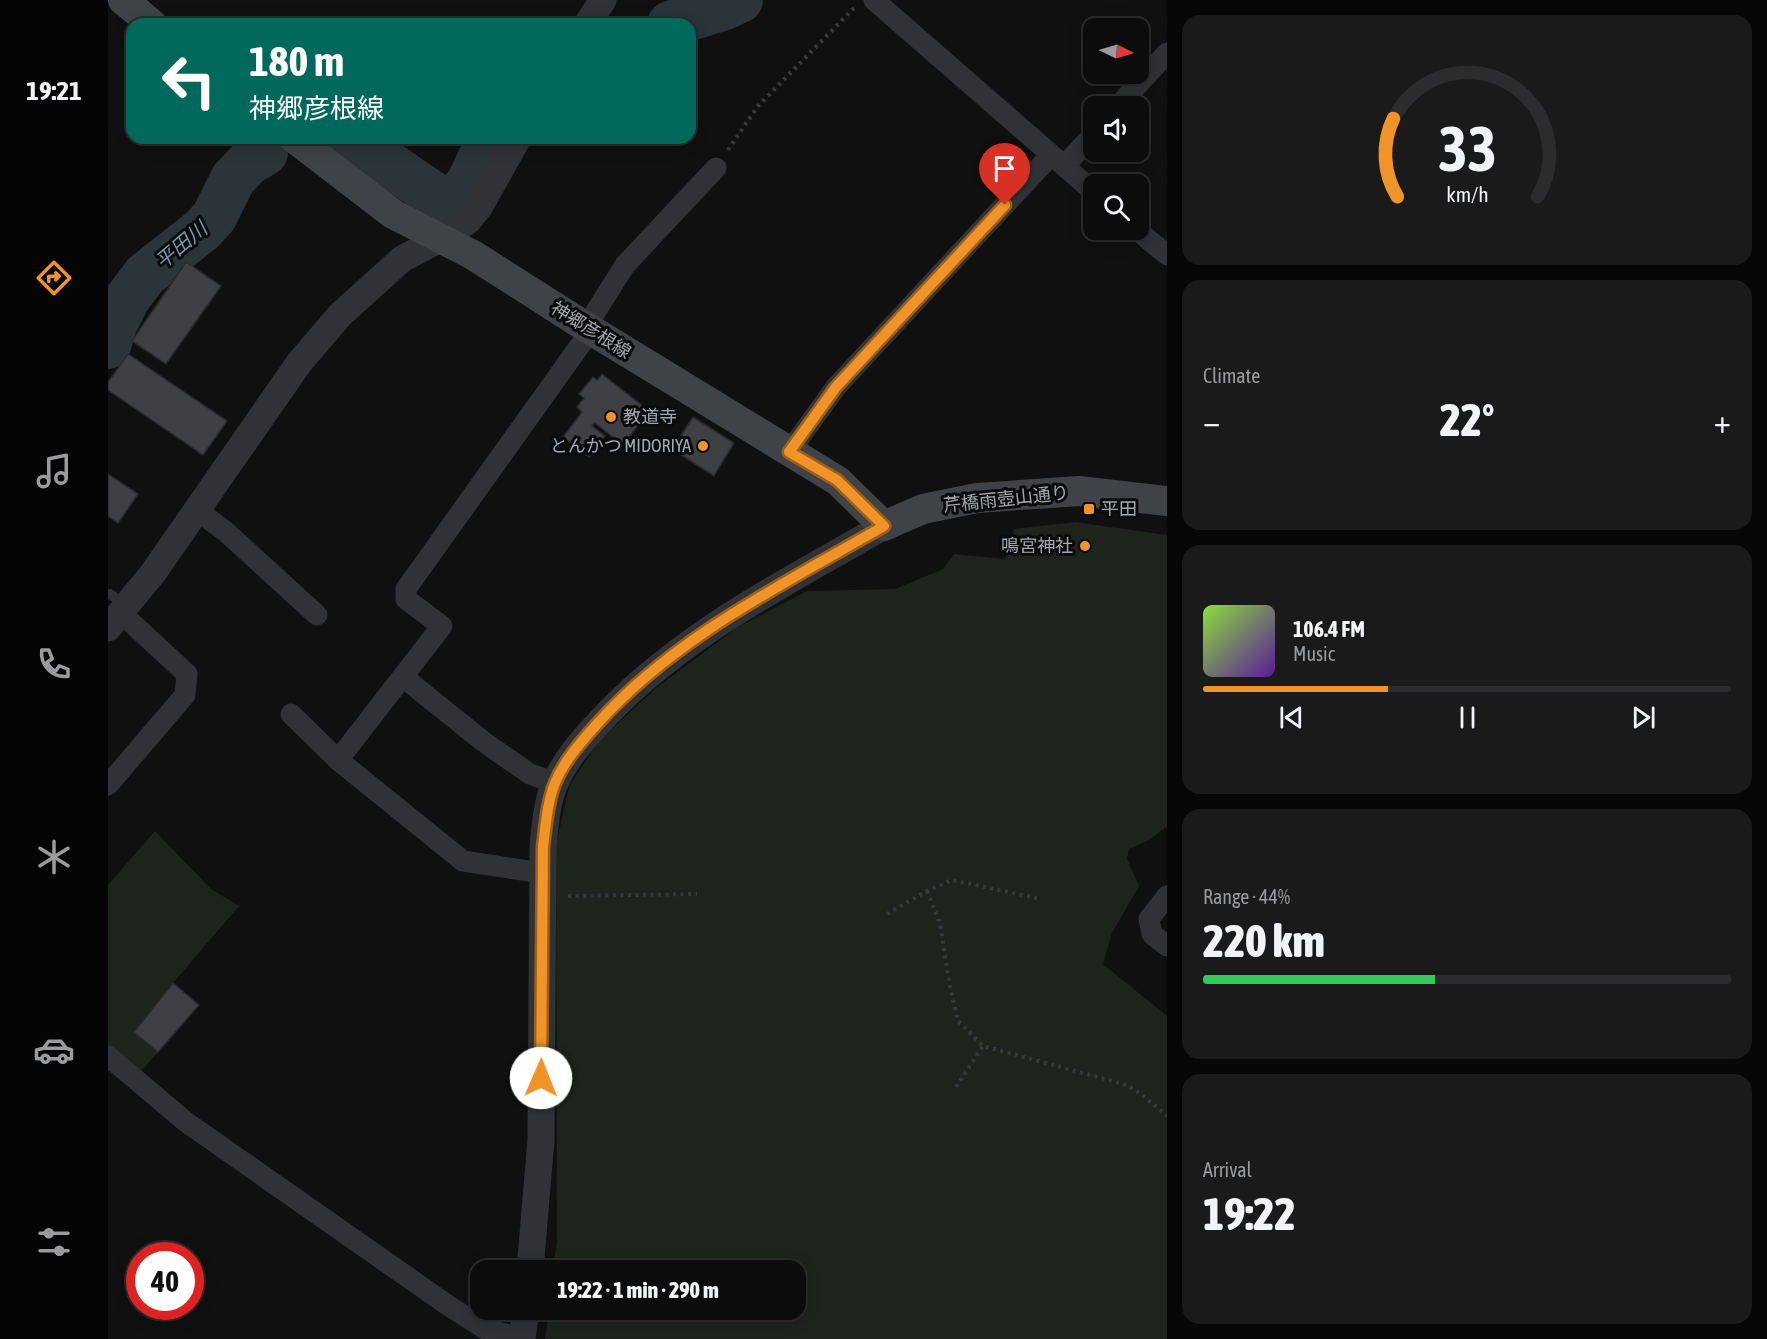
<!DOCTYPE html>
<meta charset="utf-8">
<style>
body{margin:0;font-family:"Asap Condensed","Noto Sans JP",sans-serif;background:#1a1a1b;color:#f1f3f6;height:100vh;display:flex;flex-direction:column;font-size:22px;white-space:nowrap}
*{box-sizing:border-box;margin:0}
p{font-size:20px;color:#9a9b9d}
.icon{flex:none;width:33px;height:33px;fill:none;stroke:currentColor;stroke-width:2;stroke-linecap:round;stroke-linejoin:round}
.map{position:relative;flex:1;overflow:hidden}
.drawer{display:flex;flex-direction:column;gap:15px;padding:15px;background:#070707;width:600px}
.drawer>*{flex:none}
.banner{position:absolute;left:18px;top:18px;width:570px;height:126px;border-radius:18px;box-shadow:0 3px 15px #0003,0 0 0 2px #2c2c2e;background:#00695c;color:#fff;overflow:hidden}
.needle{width:39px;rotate:95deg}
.fabs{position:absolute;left:975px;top:18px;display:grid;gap:12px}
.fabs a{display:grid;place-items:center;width:66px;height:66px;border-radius:12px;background:#0c0c0d;box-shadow:0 3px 15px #0003,0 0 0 2px #2c2c2e;font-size:30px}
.speed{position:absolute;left:18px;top:1242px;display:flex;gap:12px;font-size:30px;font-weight:700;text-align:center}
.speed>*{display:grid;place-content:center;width:78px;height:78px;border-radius:50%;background:#0c0c0d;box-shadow:0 3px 15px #0003,0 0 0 2px #2c2c2e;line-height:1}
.speed .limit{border:9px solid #d22;background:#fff;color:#111}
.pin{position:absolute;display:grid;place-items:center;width:51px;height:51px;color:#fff;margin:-62px -26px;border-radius:50% 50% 50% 0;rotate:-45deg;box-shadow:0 0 6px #0007}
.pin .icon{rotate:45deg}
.me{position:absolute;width:66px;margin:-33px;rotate:1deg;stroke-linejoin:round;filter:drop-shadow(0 0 4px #0008)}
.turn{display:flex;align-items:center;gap:21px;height:126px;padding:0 24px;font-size:27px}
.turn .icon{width:78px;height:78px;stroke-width:2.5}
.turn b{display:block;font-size:42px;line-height:51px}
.big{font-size:45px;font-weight:800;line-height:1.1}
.drawer .widget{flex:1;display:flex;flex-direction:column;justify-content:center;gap:9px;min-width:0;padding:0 21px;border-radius:18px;background:#1a1a1b}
.drawer .dial{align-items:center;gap:0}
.dial svg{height:156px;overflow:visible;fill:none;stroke:#2c2c2e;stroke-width:7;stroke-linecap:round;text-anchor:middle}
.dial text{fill:#f1f3f6;stroke:none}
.song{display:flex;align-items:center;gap:18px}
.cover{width:72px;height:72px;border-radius:9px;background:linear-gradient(135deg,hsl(90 70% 55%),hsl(270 70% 35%))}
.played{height:6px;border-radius:3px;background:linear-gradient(90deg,#f09429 35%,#2c2c2e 35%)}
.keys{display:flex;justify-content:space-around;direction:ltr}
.heat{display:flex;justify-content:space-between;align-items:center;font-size:33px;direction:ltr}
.charge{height:9px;border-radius:4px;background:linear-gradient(90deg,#34c759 44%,#2c2c2e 0)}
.trip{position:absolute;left:362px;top:1260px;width:336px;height:60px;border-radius:18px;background:#0c0c0d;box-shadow:0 3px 15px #0003,0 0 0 2px #2c2c2e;font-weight:800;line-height:60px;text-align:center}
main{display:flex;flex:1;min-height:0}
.dock{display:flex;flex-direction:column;width:108px;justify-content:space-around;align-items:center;background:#050505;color:#9a9b9d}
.dock .icon{width:42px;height:42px}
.dock .selected{color:#f09429}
.dock b{font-size:27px;color:#f1f3f6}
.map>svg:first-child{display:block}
.green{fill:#1c241c}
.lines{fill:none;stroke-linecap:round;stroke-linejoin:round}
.river{stroke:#2a3439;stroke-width:46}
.building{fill:#3f4044;stroke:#2a2a2d;stroke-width:1.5}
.path{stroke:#37393d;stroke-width:4;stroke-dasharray:3 4.5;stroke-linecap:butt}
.service{stroke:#313236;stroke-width:10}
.minor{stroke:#313236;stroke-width:21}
.tertiary{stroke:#313236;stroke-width:27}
.secondary{stroke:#3f4246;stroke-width:30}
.route-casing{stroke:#9c601b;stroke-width:15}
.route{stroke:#f09429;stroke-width:10}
.poi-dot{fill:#f09429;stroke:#0b0b0c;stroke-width:2}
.labels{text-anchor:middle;stroke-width:6;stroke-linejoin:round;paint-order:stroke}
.street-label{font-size:18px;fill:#a1a8b2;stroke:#0b0b0c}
.poi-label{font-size:18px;fill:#a1a8b2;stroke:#0b0b0c;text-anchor:start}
.water-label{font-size:20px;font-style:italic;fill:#779bae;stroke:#0b0b0c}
</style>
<main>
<nav class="dock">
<b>19:21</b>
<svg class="icon selected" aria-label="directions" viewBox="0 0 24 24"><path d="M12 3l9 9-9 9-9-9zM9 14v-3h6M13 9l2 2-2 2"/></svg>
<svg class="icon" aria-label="music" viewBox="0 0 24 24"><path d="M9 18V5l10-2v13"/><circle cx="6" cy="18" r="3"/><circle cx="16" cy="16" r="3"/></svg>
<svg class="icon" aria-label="phone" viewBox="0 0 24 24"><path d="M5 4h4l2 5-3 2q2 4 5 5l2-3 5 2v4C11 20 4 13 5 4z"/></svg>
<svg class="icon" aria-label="climate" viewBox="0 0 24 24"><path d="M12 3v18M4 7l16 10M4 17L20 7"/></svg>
<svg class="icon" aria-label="car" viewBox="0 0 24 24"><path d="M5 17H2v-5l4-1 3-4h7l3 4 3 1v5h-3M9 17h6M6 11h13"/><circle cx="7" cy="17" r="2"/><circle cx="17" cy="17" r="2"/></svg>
<svg class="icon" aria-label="filters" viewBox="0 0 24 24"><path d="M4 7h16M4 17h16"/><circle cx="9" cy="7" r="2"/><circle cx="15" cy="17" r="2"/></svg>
</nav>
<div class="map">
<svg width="1059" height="1339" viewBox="0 0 1059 1339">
<rect width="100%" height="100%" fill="#101011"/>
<path class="green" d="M967,522L1059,535V826L1041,840L1021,849L1019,859L1031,886L1004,933L995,964L1059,1016V1339H437L441,1310H687V1270H445L449,1241L448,845L461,786L492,740L548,688L630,627L699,591L787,589L835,569L846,554L897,559L906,529Z
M47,831L103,889L131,906L65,983L91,1005L29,1076L0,1050V885Z"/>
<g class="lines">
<path class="river" d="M562,24L617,7L632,0
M243,138L333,200L343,201L360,185L382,138
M0,346L6,325L19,299L37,275L94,230L106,217L125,179L140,163L157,153"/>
</g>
<path class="building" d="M78,262L113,286L58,364L24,341Z
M20,354L119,421L95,455L0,390V382Z
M494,374L541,411L515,445L487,423L484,426L497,436L481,457L455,437L474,412L469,407L476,398L471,394L485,377L489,380Z
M585,417L626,443L606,476L564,449Z
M0,474L30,494L10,523L0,516Z
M65,983L91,1005L50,1052L26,1032Z"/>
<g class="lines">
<path class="path" d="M620,150L650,106L746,8
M819,891L832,923L842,987L850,1021L875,1046L1019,1085L1033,1094L1059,1116
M460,896L589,894
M779,914L819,891L844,880L933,899
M848,1087L875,1046"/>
<path class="service" d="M2,594L18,605"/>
<path class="minor" d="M766,0L986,192
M1010,106L1059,53
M956,166L986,134
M1029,230L1059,255
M478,327L517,265L608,168
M681,452L728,387L943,155
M89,510L117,531L209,615
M295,677L376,742L422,774L447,783
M183,714L230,760L355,861L433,873
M230,760L334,626L298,599V589L483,330
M0,785L77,695L79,674L13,613
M1059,896L1041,919L1044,934L1059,946
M0,1056L78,1122L338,1304L377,1329L414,1338"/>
<path class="tertiary" d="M479,24L495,0
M0,628L45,573L191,363L232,315L294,259L332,239L360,221L372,206L410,138
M422,1270L433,1140L435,846C437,825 439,802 447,783C456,762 471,744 486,728C566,638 674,585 776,526
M414,1339L418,1310"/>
<path class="secondary" d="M15,0L44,24
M186,138L285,214L365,255L478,327L730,481L776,526L815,509L869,498L971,491L1059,501"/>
</g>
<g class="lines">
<g class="route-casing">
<path id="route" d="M433,1078L435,846C438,825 439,803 447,783C456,761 473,742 489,724C568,636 676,584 776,526L729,480L681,452L728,387L897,205"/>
</g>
<use href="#route" class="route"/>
</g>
<g class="poi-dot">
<circle cx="503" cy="417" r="6"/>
<circle cx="595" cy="446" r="6"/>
<rect x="975" y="503" width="12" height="12" rx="3"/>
<circle cx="977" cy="546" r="6"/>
</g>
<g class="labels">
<g class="street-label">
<text transform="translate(483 330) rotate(32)" y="6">神郷彦根線</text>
<text transform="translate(898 499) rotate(-6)" y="6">芹橋雨壺山通り</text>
</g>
<g class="poi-label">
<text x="515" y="423">教道寺</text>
<text x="583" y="452" text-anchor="end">とんかつ MIDORIYA</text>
<text x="993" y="515">平田</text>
<text x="965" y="552" text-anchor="end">鳴宮神社</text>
</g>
<g class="water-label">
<text transform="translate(73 245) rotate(-40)" y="7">平田川</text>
</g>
</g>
</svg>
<div class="fabs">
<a><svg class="needle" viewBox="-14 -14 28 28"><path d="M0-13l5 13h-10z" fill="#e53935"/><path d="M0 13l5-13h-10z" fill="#9a9b9d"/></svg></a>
<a><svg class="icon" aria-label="sound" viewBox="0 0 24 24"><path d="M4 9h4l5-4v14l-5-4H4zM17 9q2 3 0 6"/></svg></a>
<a><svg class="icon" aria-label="search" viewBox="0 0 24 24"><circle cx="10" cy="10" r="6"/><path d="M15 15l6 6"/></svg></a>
</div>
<div class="speed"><div class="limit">40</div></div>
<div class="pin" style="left:897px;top:205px;background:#d93025"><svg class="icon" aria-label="arrive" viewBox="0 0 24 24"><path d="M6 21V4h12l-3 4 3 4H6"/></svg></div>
<svg class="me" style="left:433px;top:1078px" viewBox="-20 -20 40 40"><circle r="19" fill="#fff"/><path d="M0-13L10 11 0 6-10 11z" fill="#f09429"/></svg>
<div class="trip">19:22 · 1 min · 290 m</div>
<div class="banner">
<div class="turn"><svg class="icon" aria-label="left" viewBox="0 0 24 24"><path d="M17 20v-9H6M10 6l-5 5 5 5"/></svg><div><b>180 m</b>神郷彦根線</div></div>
</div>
</div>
<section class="drawer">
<div class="widget dial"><svg viewBox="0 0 100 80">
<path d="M14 69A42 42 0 1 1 86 69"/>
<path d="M14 69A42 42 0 0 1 12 29" stroke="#f09429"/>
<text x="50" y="56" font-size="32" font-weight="700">33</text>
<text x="50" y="72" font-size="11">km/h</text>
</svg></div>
<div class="widget"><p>Climate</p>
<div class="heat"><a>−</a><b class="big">22°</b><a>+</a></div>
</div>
<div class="widget">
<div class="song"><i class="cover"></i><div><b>106.4 FM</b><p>Music</p></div></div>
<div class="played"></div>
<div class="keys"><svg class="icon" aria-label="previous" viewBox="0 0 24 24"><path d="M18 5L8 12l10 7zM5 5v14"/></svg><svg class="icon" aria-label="pause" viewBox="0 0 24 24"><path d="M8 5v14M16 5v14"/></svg><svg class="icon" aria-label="next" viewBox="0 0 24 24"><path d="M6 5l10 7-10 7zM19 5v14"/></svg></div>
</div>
<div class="widget"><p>Range · 44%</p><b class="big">220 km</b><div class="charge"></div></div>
<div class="widget"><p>Arrival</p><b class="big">19:22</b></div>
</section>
</main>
